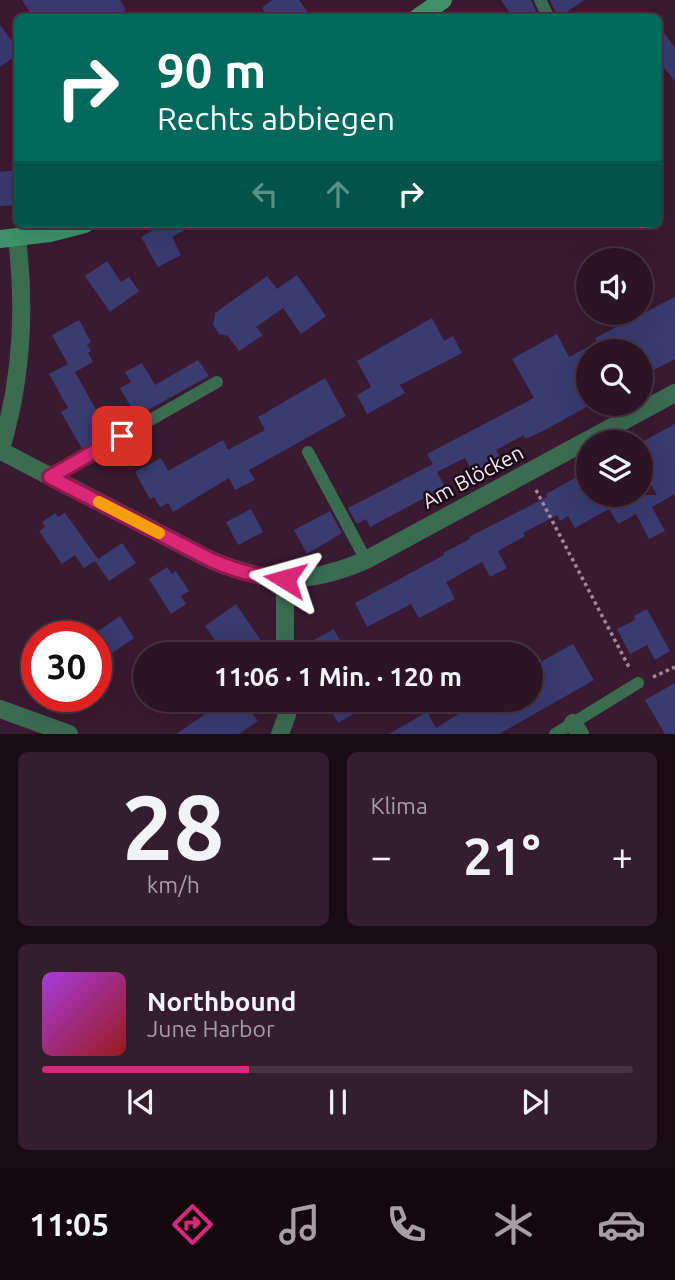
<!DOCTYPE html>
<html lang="de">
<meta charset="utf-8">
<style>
body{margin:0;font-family:Ubuntu,sans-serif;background:#341d2c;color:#f1f3f6;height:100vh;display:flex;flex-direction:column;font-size:26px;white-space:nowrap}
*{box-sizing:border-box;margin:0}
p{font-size:23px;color:#a69ea6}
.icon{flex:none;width:38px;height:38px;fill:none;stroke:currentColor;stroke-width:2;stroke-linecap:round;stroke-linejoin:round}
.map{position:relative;height:734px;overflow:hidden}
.side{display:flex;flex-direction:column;gap:18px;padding:18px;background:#180b14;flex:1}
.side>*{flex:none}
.guide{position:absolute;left:14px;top:14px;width:648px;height:214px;border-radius:10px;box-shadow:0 7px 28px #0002,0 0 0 2px #483341;background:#00695c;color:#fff;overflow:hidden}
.buttons{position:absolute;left:576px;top:248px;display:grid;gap:14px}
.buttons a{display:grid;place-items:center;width:77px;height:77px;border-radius:50%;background:#2c1424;box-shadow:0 7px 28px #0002,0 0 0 2px #483341;font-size:35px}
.speed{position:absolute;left:21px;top:621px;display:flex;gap:14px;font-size:35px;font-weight:700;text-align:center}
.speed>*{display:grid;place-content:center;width:91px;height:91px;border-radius:50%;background:#2c1424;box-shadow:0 7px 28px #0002,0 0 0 2px #483341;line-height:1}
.speed .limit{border:10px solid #d22;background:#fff;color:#111}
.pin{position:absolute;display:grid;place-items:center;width:60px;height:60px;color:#fff;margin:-30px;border-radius:14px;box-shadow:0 4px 10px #0006}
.me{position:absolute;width:77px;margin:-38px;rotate:278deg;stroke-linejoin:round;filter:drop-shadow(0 0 5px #0008)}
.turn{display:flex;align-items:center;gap:24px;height:147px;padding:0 28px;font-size:32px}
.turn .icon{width:91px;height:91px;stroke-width:2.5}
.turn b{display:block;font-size:49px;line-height:60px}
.lanes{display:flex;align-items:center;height:66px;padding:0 28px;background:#0003;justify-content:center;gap:35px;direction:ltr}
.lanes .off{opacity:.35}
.big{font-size:52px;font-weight:700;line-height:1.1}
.side .card{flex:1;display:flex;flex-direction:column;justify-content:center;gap:10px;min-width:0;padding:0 24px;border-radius:10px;background:#341d2c}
.side .dial{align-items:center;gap:0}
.dial b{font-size:91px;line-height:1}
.song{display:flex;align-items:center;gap:21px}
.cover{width:84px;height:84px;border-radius:10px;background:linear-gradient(135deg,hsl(280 70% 55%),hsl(0 70% 35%))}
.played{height:7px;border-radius:4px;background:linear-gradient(90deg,#db2777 35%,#483341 35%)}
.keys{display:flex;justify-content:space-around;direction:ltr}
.heat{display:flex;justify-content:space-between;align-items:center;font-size:38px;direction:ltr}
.side .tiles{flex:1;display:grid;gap:18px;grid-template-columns:1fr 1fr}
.card:last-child{grid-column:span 2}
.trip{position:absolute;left:133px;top:642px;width:410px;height:70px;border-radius:35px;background:#2c1424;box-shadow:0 7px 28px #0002,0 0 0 2px #483341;font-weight:700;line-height:70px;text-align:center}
.tabs{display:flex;height:112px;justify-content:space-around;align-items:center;background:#12080e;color:#a69ea6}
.tabs .icon{width:49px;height:49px}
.tabs .current{color:#db2777}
.tabs b{font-size:32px;color:#f1f3f6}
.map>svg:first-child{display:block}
.building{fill:#393b71}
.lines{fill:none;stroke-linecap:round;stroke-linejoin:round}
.path{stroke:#a28799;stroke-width:3.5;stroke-dasharray:3.5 3.5;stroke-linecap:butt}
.lane{stroke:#3b6c52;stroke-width:12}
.street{stroke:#3b6c52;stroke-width:18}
.secondary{stroke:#3f936a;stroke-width:18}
.route-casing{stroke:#8e194d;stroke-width:18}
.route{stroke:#db2777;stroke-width:12}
.slow{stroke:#f59e0b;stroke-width:12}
.labels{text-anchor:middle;stroke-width:5;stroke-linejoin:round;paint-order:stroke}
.street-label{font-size:21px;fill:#fce6f4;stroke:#180a14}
</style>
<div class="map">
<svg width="675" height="734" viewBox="0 0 675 734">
<rect width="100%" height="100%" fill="#3a1a30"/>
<path class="building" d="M22,0H120L126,10L115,18H34Z
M272,0H299L312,18H269L262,8Z
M501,0H531L539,18H513Z
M550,0H584L558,18Z
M658,24L675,48V81L658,61Z
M0,25L18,49V54L0,67Z
M18,170V205L0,206V172Z
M164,224H196L172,237L181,255L158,267L141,237Z
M107,261L121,282L129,277L139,291L110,312L85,276Z
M297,275L326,316L301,334L283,308L256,327L263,335L239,351L228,336L219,334L213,325L215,313L267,276L277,289Z
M675,297V359L640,377V352H602L595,338Z
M432,318L444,341L453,336L462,353L400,385L405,393L367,414L357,395L371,387L357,361Z
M79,320L91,342L87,345L91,351L88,353L93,362L75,372L109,433L82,449L61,412L68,408L49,374L68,364L52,335Z
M557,334L569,357L588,347V406L545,430L525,439L524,435L496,450L500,458L473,472L465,458L437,472L445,487L370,527L366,519L357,524L348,508L433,464L427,454L534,398L512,359Z
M198,360L209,376L148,410L132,409L120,388L131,382L125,372L142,363L155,385Z
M325,378L346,416L249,470L255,480L235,490L229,478L173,512L168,503L160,507L154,497L150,499L135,472L161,458L168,471L223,440L228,450L265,430L258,417Z
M675,424V494L652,507L665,531L649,539L636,514L618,524L609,509L575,528L568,516L560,521L557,515L523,533L525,536L498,551L507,568L490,577L482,562L446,582L455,599L419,618L411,604L367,627L355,603L444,555L443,553L470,539L469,537L547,497L546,494L573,479L583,475L588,484V495H657L640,466V443Z
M251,509L263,532L238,545L226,522Z
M330,511L342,533L307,554L294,530Z
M55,513L58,517L65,513L98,559L84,568L75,555L62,564L39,531L45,527L42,522Z
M122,543L136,563L109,581L95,561Z
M167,567L172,574L176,571L189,591L181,596L186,604L171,614L149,579Z
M236,604L262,642L244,654H225L205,626Z
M647,609L670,651L655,660L647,645L630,654L617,629L635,620L634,616Z
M120,616L134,638L108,656L94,634Z
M334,629L347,654H319L312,641Z
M573,644L594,680L499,734H389L427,712L436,728L465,710L459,700H530V668Z
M675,683V734H665L645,700Z
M226,700H268L251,712L258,721L239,734H176Z
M325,700H378L338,723Z"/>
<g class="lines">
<path class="path" d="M536,490L630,669
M653,677L675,667"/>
<path class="lane" d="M540,0L549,18
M308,452L366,560
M50,477L217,382
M555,734L638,683"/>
<path class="street" d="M1,451L211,560C268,584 309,585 366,560L675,393
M0,452C22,381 26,312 17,238
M285,579V654
M0,709L69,734
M573,723L580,734
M280,734L287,715L286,700"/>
<path class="secondary" d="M417,18L443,0
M0,239L50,233L85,224"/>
</g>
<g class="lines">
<g class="route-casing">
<path id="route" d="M122,436L50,477L211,560C236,571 258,577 285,579"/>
</g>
<use href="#route" class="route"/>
<path class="slow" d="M99,502L159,533"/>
</g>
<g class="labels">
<g class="street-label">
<text transform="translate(473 477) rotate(-28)" y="7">Am Blöcken</text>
</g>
</g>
</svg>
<div class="buttons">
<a><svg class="icon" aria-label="sound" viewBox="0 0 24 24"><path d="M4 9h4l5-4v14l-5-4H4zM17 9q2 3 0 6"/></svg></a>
<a><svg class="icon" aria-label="search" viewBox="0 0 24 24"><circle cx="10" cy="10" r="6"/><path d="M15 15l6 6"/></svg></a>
<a><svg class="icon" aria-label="layers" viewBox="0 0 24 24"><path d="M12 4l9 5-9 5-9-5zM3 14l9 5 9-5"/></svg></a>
</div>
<div class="speed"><div class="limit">30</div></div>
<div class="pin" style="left:122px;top:436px;background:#d93025"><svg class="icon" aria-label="arrive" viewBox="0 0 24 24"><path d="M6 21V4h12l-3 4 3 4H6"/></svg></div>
<svg class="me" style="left:285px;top:579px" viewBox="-20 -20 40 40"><path d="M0-17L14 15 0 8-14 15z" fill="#db2777" stroke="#fff" stroke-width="4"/></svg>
<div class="trip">11:06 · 1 Min. · 120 m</div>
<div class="guide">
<div class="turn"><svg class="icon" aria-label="right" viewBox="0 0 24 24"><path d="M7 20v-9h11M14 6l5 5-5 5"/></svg><div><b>90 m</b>Rechts abbiegen</div></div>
<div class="lanes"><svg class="icon off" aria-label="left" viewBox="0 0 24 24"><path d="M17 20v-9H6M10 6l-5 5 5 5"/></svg><svg class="icon off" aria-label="ahead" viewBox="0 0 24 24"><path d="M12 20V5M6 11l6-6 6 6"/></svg><svg class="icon" aria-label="right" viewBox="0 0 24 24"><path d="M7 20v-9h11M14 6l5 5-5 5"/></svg></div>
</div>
</div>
<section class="side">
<div class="tiles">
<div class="card dial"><b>28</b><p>km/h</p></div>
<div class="card"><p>Klima</p>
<div class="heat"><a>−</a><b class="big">21°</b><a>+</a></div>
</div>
<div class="card">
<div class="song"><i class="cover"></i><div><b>Northbound</b><p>June Harbor</p></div></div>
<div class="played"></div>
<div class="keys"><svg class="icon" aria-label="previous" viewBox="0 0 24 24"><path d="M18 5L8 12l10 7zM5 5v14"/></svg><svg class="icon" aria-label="pause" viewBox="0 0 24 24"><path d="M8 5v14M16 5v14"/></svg><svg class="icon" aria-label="next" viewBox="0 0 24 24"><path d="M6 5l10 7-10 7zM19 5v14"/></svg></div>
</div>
</div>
</section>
<nav class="tabs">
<b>11:05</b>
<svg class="icon current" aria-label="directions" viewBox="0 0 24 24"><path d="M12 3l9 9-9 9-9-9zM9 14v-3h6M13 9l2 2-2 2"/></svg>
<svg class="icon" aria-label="music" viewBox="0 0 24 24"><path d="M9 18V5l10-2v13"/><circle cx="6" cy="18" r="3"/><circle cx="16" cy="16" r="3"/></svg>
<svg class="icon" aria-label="phone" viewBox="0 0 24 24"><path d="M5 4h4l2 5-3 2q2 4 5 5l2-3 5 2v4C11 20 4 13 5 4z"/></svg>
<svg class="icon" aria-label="climate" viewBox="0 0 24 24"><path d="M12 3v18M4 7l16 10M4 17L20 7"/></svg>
<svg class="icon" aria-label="car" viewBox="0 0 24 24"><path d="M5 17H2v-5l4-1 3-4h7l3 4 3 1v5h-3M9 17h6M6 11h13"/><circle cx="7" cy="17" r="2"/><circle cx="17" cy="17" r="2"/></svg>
</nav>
